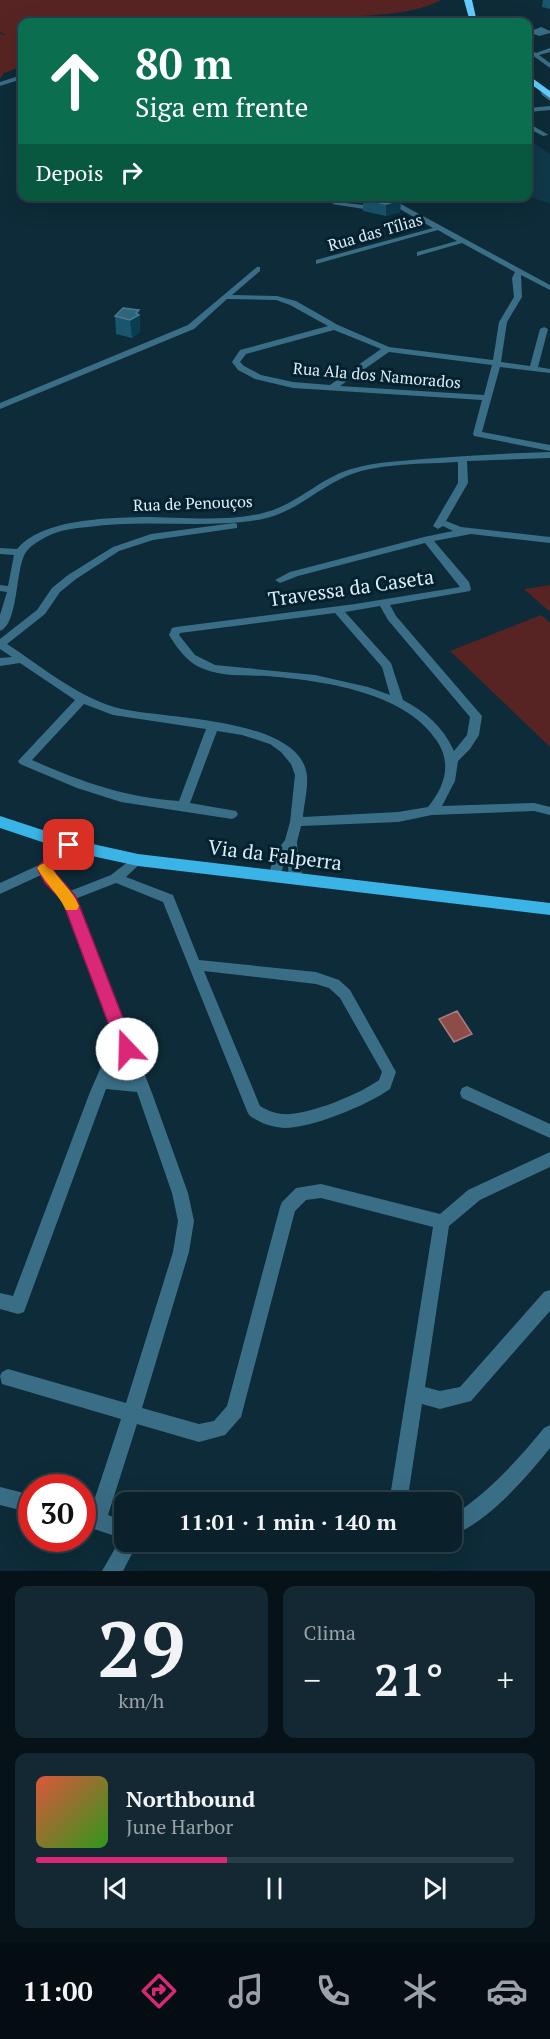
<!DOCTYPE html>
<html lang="pt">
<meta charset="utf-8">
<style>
body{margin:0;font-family:"PT Serif",serif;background:#132832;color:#f1f3f6;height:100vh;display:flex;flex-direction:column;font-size:22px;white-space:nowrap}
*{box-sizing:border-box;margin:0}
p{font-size:20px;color:#99a3a8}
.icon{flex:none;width:33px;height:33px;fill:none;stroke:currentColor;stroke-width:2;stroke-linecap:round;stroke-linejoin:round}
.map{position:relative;height:1571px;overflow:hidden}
.details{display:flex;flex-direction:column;gap:15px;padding:15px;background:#061217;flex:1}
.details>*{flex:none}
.hud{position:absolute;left:18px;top:18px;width:514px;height:183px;border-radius:12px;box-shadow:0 6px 24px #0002,0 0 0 2px #2a3e47;background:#0b6e4f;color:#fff;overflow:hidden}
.speed{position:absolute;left:18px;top:1474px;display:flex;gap:12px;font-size:30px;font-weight:700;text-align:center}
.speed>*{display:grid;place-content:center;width:78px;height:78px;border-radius:50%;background:#0a202a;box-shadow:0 6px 24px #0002,0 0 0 2px #2a3e47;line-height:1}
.speed .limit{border:9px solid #d22;background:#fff;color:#111}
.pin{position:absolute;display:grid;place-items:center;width:51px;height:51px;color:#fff;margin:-26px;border-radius:12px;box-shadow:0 3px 9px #0006}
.me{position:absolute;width:66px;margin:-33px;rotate:339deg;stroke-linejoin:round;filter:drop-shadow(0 0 4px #0008)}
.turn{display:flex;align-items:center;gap:21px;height:126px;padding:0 18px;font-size:27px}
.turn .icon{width:78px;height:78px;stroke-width:2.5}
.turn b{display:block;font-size:42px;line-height:51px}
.then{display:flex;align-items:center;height:57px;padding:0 18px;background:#0003;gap:12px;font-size:22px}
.big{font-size:45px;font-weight:700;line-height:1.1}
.details .card{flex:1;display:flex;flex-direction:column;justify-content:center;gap:9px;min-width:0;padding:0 21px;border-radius:12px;background:#132832}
.details .dial{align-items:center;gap:0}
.dial b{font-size:78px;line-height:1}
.song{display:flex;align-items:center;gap:18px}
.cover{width:72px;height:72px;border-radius:9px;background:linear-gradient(135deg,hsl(10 70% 55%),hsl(110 70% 35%))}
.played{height:6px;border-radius:3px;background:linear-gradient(90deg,#db2777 40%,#2a3e47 40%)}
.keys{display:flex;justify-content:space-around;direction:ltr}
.heat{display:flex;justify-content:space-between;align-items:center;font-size:33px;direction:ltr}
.details .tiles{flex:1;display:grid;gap:15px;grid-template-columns:1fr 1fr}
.card:last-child{grid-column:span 2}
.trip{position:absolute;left:114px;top:1492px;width:348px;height:60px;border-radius:12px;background:#0a202a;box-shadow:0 6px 24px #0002,0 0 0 2px #2a3e47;font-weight:700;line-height:60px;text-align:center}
.menu{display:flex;height:96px;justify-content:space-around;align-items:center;background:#040d11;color:#99a3a8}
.menu .icon{width:42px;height:42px}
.menu .current{color:#db2777}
.menu b{font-size:27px;color:#f1f3f6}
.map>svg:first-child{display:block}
.built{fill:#0f3849}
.green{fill:#572423}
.water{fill:#8e4c49;stroke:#a67d7d;stroke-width:1.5}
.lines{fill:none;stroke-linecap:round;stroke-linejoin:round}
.minor{fill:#3a6e86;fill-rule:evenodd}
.major{fill:#3ab4e6;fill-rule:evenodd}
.highway{fill:#62cdfe;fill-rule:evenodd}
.wall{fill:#19556c}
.shaded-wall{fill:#0b3d51}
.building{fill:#2e657a;stroke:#497a8e;stroke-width:1.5}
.route{fill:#db2777;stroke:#8e194d;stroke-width:1.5}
.slow{fill:#f59e0b}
.labels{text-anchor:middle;stroke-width:6;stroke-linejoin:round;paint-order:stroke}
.far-street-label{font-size:16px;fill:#ddeef7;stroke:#03212e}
.street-label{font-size:20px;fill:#ddeef7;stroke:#03212e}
</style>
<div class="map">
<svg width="550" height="1571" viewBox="0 0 550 1571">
<rect width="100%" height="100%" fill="#0d2b38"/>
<path class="built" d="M528,139L550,154V204L528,196Z"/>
<path class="green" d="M0,0H441C406,19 352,13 313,22H22V52H20L22,66L4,73L0,79V34L6,35L0,32Z
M550,585V612L524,589Z
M541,615L550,623V747L450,651Z"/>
<path class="water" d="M457,1011L472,1034L454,1042L439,1019Z"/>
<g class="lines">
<path class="minor" d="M541,27L550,31V33L539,36L529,32Z
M528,48L536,53L550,48V52L539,55L550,63V68L528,52Z
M22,75V79L0,86V82Z
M543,88L550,96V101L542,95L540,90Z
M550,106V110L528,112V108Z
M528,123L547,134L548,135L543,136L528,128Z
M377,196H386L550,285V290L521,275L522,297L507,322L501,362L530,366L540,329L544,327L548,329L538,367L550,369V373L500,367L482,432L550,445V451L474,436L473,434L482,400L293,388L255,379L238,370L232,362L240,350L328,326L290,305L276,300L227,299L194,329L0,409V403L188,325L257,267H260V271L232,295L277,296L296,301L338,325L389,347L493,360L499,322L514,297L512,278L515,272L462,243L417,256V252L457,241L438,230L316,264V260L433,228ZM334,330L381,349L330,385L293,382L261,375L244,366L240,362L246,354ZM389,352L492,365L484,395L340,386Z
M379,200L381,201V203L364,209L332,204L335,202L364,205Z
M550,452V458L467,461L468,483L446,521L461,527L550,537V543L471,534L434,541L469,582L471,589L470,591L390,605L396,616L482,716L479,735L470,749L458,761L455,781L442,806L534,803L550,807V815L534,811L432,815L398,822L301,826C300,831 298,837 297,842C297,856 305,868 300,883H290L289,879L287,855L279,879H269L268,876L276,852L285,840L290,822L295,775L291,764L281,752L270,744L242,735L217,731L190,803L236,811L238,814L236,817L232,819L121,802L77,788L20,764L18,761L75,700L20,663L0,666V658L12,657L0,649V639L37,610L52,588L68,575L113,547L151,534L234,523L237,524V528L153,540L119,551L76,579L60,592L45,614L7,644C41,666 75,695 114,707C158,720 301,715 307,776C308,789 304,804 303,817L398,812L428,807C445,786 452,764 437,741C404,691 322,681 267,676C246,675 224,677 204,669C187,663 178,649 169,635L172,628L176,627L355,604L460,587L425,543L298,576L280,583L275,580L290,572L424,537L453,531L443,526L438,529L433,526L458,483V462C424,464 380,463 349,475C313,490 294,516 251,521C197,528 142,519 88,527C74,528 60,530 48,536C40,540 31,545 26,552C15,568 19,624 0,631V615L7,592L0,591V585L8,586L14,555L0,554V548L17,549C42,519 106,518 142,517C184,517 240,524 278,508C305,497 326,475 355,468C377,462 400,461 423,459C465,456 507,453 550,452ZM380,606L388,620L470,717L467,735L454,751C443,727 426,712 403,700L391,663L345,612ZM335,613L382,667L390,695L368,687L315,675L215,665L195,655L179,635L180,633ZM84,704L113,715L206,729L179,801C127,798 79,781 32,760Z
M69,840L73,842L75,845L73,848L51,869L55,875L70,891L111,875L134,857H142L144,860L126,877L173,895L199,960L316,972L339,980L350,990L396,1072L390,1089C368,1105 312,1128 284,1128C274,1127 265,1125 257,1120C251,1117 249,1116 247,1111L163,902L116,883L75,899L152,1093L188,1193L194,1221L189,1252L142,1408L199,1424L214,1421L227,1406L280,1207L282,1202L296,1188L321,1184L440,1214L468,1190L550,1152V1167L480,1200L449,1226L425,1387L440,1391L460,1387L544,1292L550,1290V1311L471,1401L440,1409L422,1404L407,1503H389L433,1227L321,1198L306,1200L295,1211L241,1417L225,1435L199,1442L137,1424L108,1515L124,1521V1542H138L123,1571H102L121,1538L82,1525V1507L91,1510L121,1419L2,1384L0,1376L2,1372L8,1369L126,1403L173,1252L178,1221L172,1193L137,1092L106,1089L24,1312L18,1314L0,1309V1293L13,1296L90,1092L115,1035L63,900L45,883L41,875L0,894V883L39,865L65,842ZM204,971L316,984L329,988L340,998L382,1072L379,1080C358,1095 307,1116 282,1114C273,1113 267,1110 260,1106ZM122,1052L132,1078L111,1076Z
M467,1086L550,1124V1138L462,1098L460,1093L462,1088Z
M550,1425V1448C527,1477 486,1524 452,1535V1516C488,1493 517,1461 544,1428Z
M0,1487L32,1495V1513L0,1505Z
M306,1542H377L375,1549L362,1553L315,1551L308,1549Z"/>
<path class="major" d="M0,816L70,839L138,854L550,903V915L138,866L69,851L0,828Z"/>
<path class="highway" d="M464,0H472L477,22H470Z
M528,75L550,91V98L528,82Z"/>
</g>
<path class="wall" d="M543,0H550V9L542,7Z
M363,199L401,200L400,212L386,216L363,211Z
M139,310L140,332L132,338L116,334L115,316Z"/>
<path class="shaded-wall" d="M401,200L400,212L386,216V204Z
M139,310L140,332L132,338L130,320Z"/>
<path class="building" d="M356,19L365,22H339Z
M372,196H394L401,200L386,204L363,199Z
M123,308L139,310L136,313L139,315L130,320L115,316Z"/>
<path class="route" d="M69,839L74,841L76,845L74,849L52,869L76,897L135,1049L132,1054L127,1056L121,1054L118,1049L62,900L45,883L37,868L64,841Z"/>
<path class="slow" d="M45,863L50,865C58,880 72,889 79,906L77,910H66C59,895 46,884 37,868L40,865Z"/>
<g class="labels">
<g class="far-street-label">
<text transform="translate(375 232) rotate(-16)" y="6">Rua das Tílias</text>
<text transform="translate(377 375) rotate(5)" y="6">Rua Ala dos Namorados</text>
<text transform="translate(193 503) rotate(-2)" y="6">Rua de Penouços</text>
</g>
<g class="street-label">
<text transform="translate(351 588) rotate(-8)" y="7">Travessa da Caseta</text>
<text transform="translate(275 855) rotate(7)" y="7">Via da Falperra</text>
</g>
</g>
</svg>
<div class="speed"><div class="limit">30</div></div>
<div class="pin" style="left:69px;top:845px;background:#d93025"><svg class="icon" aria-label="arrive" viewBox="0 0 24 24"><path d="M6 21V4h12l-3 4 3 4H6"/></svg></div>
<svg class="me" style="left:127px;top:1049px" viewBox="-20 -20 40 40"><circle r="19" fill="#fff"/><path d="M0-13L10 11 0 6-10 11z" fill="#db2777"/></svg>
<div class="trip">11:01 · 1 min · 140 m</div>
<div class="hud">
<div class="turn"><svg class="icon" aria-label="ahead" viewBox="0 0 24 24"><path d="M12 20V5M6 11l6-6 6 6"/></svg><div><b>80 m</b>Siga em frente</div></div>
<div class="then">Depois<svg class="icon" aria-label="right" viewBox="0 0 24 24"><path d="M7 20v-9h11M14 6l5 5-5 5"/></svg></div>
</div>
</div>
<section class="details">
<div class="tiles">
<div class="card dial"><b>29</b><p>km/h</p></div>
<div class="card"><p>Clima</p>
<div class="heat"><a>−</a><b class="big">21°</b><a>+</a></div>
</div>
<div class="card">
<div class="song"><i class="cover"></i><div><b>Northbound</b><p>June Harbor</p></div></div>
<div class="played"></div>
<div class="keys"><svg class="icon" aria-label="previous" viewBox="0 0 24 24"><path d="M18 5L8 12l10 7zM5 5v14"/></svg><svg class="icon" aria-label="pause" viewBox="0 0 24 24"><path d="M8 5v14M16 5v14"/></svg><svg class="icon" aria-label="next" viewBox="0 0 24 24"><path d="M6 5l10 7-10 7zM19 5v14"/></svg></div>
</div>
</div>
</section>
<nav class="menu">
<b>11:00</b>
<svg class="icon current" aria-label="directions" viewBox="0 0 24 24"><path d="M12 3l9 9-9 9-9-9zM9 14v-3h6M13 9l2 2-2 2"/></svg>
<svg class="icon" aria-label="music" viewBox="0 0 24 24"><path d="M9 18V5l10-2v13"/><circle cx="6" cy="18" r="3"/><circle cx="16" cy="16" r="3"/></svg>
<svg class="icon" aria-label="phone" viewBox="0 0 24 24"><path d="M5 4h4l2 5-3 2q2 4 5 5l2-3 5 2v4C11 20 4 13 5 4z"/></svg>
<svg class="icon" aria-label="climate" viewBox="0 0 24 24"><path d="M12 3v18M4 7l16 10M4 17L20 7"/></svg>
<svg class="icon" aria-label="car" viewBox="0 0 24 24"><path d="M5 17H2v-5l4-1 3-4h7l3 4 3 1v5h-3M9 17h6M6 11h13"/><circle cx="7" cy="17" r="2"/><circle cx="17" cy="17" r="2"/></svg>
</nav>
